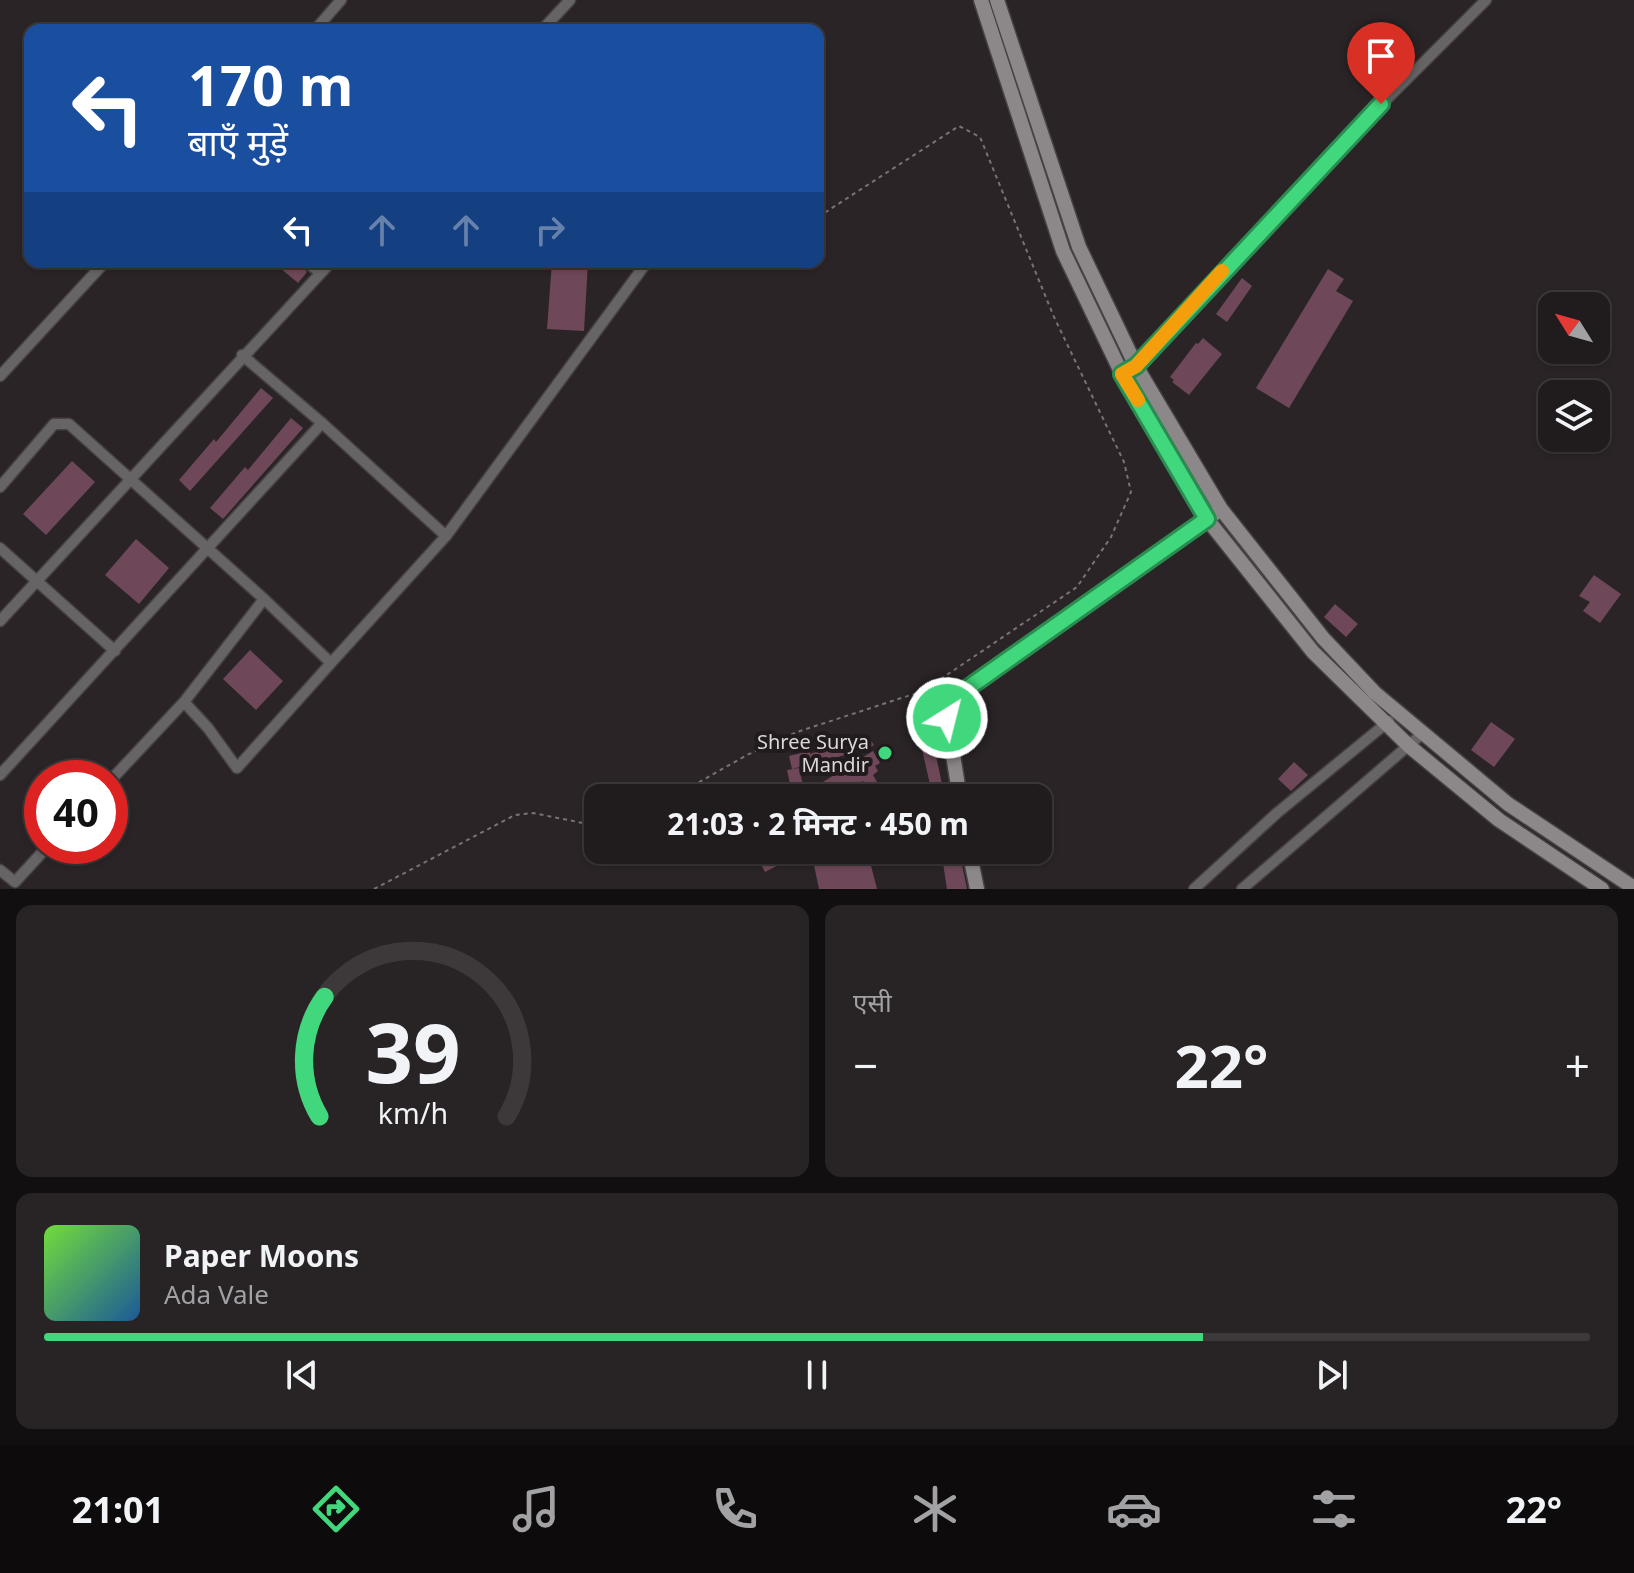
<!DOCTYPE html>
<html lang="hi">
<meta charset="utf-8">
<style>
body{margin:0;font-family:"Noto Sans","Noto Sans Devanagari",sans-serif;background:#282426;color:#f1f3f6;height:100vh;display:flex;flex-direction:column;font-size:30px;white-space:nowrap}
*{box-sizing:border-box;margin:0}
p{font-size:26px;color:#a2a1a4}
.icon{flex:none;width:44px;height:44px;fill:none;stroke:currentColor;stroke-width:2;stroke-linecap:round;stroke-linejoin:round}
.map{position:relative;height:889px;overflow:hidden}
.drawer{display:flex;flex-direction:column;gap:16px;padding:16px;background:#120f10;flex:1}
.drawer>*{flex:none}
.hud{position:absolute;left:24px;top:24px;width:800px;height:244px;border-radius:16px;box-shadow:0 2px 6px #0004,0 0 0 2px #3d393b;background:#1a4fa0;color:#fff;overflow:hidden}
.needle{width:52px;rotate:307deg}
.buttons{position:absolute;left:1538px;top:292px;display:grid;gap:16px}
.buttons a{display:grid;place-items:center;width:72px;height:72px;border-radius:16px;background:#201b1d;box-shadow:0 2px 6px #0004,0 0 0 2px #3d393b;font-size:40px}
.speed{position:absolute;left:24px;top:760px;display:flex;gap:16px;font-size:40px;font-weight:700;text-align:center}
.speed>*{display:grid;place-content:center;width:104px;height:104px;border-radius:50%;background:#201b1d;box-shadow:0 2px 6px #0004,0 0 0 2px #3d393b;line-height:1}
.speed .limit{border:12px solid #d22;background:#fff;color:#111}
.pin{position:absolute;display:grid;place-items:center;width:68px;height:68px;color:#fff;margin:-82px -34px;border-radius:50% 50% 50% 0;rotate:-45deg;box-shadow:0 0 8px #0007}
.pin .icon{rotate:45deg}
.me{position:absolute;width:88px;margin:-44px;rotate:36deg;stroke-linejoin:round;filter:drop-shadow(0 0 6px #0008)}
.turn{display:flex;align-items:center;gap:28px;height:168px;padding:0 32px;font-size:36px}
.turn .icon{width:104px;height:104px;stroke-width:2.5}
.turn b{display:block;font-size:56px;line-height:68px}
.lanes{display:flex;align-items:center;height:76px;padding:0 32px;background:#0003;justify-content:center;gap:40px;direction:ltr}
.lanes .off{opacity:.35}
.big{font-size:60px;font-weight:700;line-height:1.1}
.drawer .widget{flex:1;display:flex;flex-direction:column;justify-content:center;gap:12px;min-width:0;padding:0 28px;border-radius:16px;background:#282426}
.drawer .dial{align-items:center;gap:0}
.dial svg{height:208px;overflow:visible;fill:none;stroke:#3d393b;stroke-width:7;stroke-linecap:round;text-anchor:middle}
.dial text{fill:#f1f3f6;stroke:none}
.song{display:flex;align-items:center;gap:24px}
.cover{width:96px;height:96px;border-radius:12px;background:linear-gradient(135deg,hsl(100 70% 55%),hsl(210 70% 35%))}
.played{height:8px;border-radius:4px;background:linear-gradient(90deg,#41d77c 75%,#3d393b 75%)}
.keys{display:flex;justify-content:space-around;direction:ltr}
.heat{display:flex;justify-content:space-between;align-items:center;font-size:44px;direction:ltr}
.drawer .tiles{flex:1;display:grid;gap:16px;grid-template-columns:1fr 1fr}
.widget:last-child{grid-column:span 2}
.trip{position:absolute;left:584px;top:784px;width:468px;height:80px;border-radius:16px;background:#201b1d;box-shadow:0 2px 6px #0004,0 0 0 2px #3d393b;font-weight:700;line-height:80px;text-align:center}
.tab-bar{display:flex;height:128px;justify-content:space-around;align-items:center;background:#0d0b0c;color:#a2a1a4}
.tab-bar .icon{width:56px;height:56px}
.tab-bar .active{color:#41d77c}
.tab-bar b{font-size:36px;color:#f1f3f6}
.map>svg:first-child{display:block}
.building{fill:#6e4859}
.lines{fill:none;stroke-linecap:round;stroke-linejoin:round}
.lane-casing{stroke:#464143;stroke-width:8}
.street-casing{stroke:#464143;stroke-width:13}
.secondary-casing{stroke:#464143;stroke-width:17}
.path{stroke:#787375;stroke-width:2;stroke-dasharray:4 4;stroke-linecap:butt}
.lane{stroke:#676465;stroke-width:5}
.street{stroke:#676465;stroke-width:10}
.secondary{stroke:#8c8789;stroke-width:14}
.route-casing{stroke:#2a8c51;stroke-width:20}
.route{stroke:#41d77c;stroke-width:14}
.slow{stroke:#f59e0b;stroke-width:14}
.poi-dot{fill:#41d77c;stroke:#211b1d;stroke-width:3}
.labels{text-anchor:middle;stroke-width:8;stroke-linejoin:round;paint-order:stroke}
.poi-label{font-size:20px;fill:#dcd8d9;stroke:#211b1d;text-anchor:end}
</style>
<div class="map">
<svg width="1634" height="889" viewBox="0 0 1634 889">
<rect width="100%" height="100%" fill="#2a2427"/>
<path class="building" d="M273,262H298L307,272L298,283Z
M552,262H588L584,331L547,329Z
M1328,269L1344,279L1336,291L1353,301L1289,408L1256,388Z
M1242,278L1252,286L1227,322L1216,314Z
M1203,338L1222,354L1189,395L1172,382L1174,380L1170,377L1196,343L1198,344Z
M261,388L273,398L190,491L179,480L214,439L216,442Z
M291,418L303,428L223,519L210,508L245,467L248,470Z
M72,461L95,482L46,535L23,514Z
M136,539L169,568L139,604L105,575Z
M1594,575L1621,594L1600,623L1583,611L1590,602L1579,596Z
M1335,604L1358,624L1346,637L1324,617Z
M250,650L283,681L256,710L223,679Z
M1491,722L1515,739L1494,767L1471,750Z
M867,735L874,745L868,749L792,769L789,756L810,751V754Z
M932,737L945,798H933L920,740Z
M873,751L880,763L875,766L878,771L873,775L878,784L868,790L863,781L835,798H809L818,785Z
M1294,762L1308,775L1291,791L1278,779Z
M799,768L806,798H793L787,770Z
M773,850H780L786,861L765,872L758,858Z
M861,850H867L877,889H819L814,865Z
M941,850H959L967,889H947Z"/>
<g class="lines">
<g class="lane-casing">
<path id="lane" d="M804,862L842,850"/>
</g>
<g class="street-casing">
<path id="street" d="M315,30L341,0
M542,30L570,0
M307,262L320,273
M1122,374L1136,366L1341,145L1486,0
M0,376L105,262
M322,423L446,536
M0,487L54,424H69L264,599L331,663L237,768L208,728L184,702L264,599
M0,548L115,651
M0,621L331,262
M331,663L446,536L647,262
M0,775L322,423L242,355
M110,781L184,702
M0,870L15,882L48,846
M1194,889L1277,813L1389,721
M1242,889L1423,733"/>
</g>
<g class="secondary-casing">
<path id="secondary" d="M981,0L1063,251L1122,374L1207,519L1313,652L1409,746L1499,820L1602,889
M997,0L1079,247L1136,366L1221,509L1323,638L1375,693L1508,804L1634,888
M960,798L947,718L949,706L958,695L1214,514
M969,850L977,889"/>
</g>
<path class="path" d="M671,798L747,755L797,732L923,691L1077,587L1111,537L1131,492L1124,462L1054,317L980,137L959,126L818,217
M374,889L515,815L533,813L598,826"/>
<use href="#lane" class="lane"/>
<use href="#street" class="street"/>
<use href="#secondary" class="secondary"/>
</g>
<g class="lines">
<g class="route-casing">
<path id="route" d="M947,718L949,706L958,695L1207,519L1122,374L1136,366L1381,104"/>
</g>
<use href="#route" class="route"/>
<path class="slow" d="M1138,400L1122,374L1136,366L1222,271"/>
</g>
<circle class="poi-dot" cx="885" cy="753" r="8"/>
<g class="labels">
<g class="poi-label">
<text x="869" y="749">Shree Surya<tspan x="869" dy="23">Mandir</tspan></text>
</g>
</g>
</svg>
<div class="buttons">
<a><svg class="needle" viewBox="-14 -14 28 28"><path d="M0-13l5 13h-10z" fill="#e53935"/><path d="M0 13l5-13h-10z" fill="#a2a1a4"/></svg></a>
<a><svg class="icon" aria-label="layers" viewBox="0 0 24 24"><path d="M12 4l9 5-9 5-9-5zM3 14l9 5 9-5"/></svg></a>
</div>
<div class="speed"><div class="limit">40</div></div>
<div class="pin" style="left:1381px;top:104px;background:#d93025"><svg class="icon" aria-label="arrive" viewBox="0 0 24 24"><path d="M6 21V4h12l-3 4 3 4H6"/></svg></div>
<svg class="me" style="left:947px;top:718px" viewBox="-20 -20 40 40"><circle r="17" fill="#41d77c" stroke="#fff" stroke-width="3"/><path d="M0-11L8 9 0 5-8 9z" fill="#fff"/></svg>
<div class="trip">21:03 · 2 मिनट · 450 m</div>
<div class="hud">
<div class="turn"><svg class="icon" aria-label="left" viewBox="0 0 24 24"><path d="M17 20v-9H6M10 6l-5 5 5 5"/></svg><div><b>170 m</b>बाएँ मुड़ें</div></div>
<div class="lanes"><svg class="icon" aria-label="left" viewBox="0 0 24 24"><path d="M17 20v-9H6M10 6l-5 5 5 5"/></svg><svg class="icon off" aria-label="ahead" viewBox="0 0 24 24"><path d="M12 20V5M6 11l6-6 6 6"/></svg><svg class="icon off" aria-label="ahead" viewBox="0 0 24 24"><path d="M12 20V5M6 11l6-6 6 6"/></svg><svg class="icon off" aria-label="right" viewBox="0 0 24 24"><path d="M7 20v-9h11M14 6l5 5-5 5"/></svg></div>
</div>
</div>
<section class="drawer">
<div class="tiles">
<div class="widget dial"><svg viewBox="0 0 100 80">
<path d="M14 69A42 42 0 1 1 86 69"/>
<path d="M14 69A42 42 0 0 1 16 23" stroke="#41d77c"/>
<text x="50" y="56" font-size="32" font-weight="700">39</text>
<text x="50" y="72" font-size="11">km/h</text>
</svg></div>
<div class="widget"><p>एसी</p>
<div class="heat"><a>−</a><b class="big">22°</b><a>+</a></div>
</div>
<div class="widget">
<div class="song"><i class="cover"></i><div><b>Paper Moons</b><p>Ada Vale</p></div></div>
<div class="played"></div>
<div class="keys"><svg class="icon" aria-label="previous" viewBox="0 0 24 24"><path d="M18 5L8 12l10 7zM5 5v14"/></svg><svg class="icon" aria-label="pause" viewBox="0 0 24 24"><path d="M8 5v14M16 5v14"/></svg><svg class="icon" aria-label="next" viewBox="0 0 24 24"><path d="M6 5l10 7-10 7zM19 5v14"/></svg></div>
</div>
</div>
</section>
<nav class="tab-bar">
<b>21:01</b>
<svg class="icon active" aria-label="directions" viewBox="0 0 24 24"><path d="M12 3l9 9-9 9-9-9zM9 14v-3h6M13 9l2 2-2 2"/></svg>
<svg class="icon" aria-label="music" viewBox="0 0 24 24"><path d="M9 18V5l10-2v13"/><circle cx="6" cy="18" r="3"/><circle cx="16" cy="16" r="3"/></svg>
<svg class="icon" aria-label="phone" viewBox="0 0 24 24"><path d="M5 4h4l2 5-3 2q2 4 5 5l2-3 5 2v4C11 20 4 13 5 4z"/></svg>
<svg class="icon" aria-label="climate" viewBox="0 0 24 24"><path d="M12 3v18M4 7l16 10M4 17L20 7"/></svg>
<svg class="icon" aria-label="car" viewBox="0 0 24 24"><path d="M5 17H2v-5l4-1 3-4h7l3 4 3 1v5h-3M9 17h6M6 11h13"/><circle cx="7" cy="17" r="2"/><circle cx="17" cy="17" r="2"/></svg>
<svg class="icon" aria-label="filters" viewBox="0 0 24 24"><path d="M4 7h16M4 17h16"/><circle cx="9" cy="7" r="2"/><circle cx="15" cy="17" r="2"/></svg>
<b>22°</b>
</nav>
